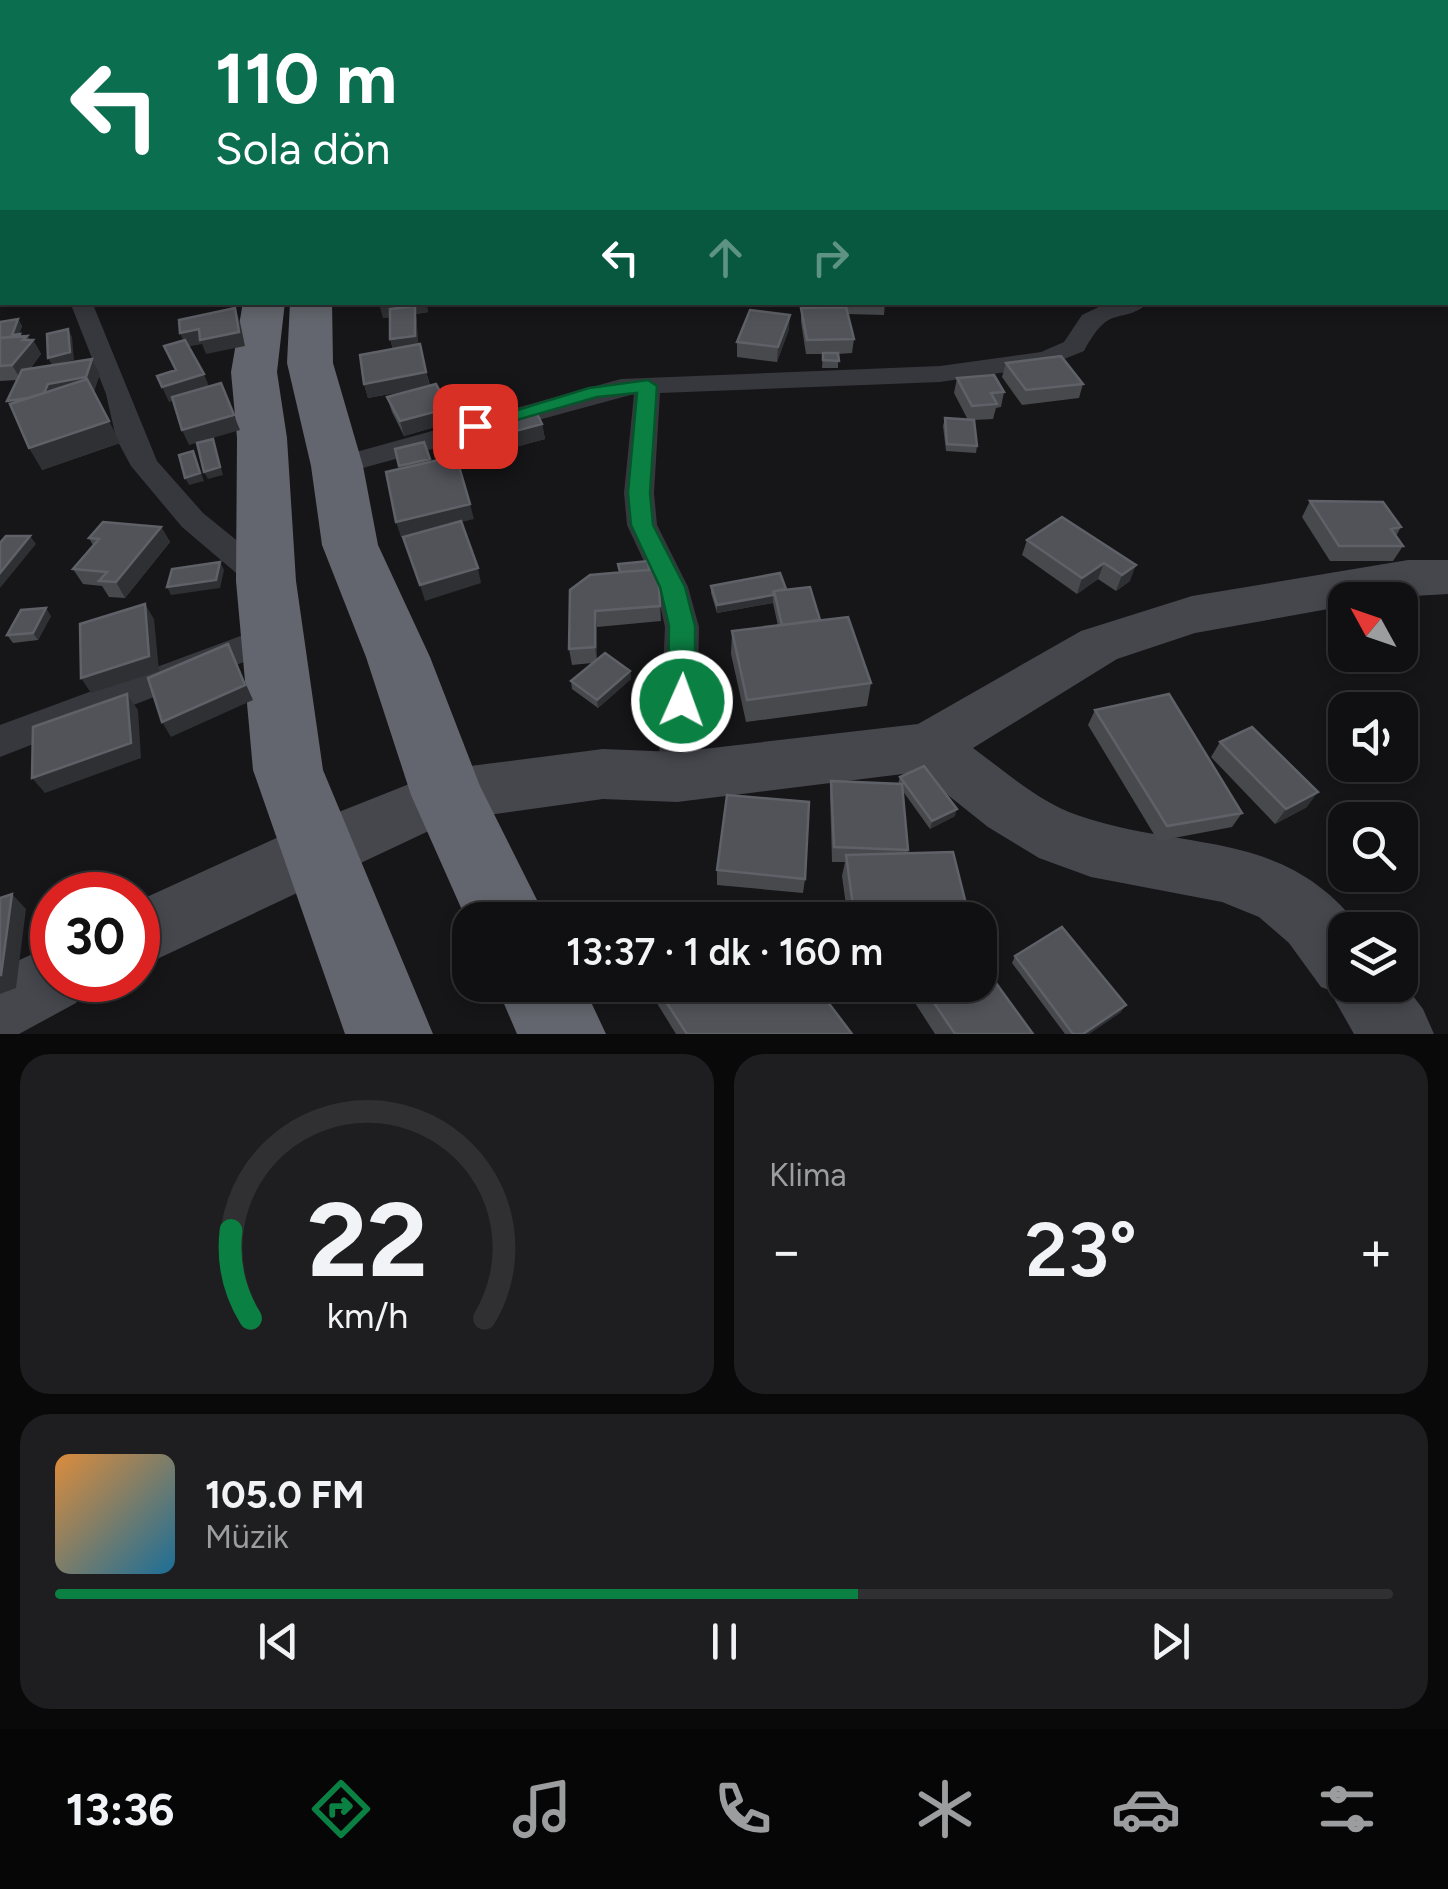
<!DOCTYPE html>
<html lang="tr">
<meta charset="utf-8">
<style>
body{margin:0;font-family:Figtree,sans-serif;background:#1e1e20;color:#f1f3f6;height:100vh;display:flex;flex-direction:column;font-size:38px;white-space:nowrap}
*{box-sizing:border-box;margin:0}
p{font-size:32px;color:#9c9d9f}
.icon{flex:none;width:55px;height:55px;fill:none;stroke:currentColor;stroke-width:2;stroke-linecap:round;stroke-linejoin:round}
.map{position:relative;height:1034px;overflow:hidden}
.panel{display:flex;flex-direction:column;gap:20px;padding:20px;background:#09090a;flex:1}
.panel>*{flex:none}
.hud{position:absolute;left:0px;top:0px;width:1450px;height:305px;box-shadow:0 5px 15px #0003,0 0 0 2px #303032;background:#0b6e4f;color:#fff;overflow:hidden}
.needle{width:65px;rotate:310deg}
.controls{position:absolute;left:1328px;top:582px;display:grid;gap:20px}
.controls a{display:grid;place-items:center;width:90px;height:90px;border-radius:20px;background:#101012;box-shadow:0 5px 15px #0003,0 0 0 2px #303032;font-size:50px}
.speed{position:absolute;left:30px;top:872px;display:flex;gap:20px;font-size:50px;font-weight:700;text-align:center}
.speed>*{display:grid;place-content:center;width:130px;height:130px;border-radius:50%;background:#101012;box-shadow:0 5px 15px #0003,0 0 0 2px #303032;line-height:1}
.speed .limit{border:15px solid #d22;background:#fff;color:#111}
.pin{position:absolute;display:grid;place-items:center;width:85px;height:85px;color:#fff;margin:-42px;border-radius:20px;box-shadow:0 5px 15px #0006}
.me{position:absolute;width:110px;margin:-55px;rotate:2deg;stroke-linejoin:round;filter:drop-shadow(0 0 8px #0008)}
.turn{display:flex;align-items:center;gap:35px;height:210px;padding:0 50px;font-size:45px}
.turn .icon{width:130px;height:130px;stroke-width:2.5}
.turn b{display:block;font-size:70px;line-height:85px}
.lanes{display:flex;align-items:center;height:95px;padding:0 50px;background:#0003;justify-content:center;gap:50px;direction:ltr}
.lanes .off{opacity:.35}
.big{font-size:75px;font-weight:600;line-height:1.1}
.panel .card{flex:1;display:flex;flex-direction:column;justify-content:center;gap:15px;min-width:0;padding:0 35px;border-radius:30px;background:#1e1e20}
.panel .dial{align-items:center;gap:0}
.dial svg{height:260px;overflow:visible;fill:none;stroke:#303032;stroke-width:7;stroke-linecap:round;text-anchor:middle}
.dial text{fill:#f1f3f6;stroke:none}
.song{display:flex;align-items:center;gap:30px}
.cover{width:120px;height:120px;border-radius:15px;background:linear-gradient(135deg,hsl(30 70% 55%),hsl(200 70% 35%))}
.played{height:10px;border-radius:5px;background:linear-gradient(90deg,#0b8043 60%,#303032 60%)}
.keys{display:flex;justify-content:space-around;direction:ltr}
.heat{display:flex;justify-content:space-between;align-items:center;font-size:55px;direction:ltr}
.panel .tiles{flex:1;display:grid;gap:20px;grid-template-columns:1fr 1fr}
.card:last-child{grid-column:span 2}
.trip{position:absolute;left:452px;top:902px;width:545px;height:100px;border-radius:30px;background:#101012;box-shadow:0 5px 15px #0003,0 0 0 2px #303032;font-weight:600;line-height:100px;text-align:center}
.menu{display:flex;height:160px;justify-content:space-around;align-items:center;background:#060607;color:#9c9d9f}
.menu .icon{width:70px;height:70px}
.menu .selected{color:#0b8043}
.menu b{font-size:45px;color:#f1f3f6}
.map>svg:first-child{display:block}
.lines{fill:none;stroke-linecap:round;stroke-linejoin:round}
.river{stroke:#2c353c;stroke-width:52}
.street{fill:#37383d;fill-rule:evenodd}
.secondary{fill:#45474d;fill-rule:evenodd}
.highway{fill:#63666e;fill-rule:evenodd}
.wall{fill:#47494d}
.shaded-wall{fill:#2f3033}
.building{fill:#525359;stroke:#5f6168;stroke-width:2.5}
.route{fill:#0b8043;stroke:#07532c;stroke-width:2.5}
</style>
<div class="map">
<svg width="1448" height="1034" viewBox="0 0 1448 1034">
<rect width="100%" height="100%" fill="#161618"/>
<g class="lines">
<path class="river" d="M0,201L2,200"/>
<path class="street" d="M940,0H954L955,2H942Z
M0,138H2V148H0Z
M0,241H2V253H0Z
M70,302H92L157,461L203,513L277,573L282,581L277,589H255L182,527L131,466L116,438L106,394Z
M1109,302H1150C1118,328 1112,300 1084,351L1047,366L940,382L660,393L654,493L657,525L688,587L699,627L696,777L691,789L677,794L663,789L658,777L665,627L656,587L627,525L624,493L634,394L337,475L323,466L327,460L621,379L940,366L1041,352L1064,342L1082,315Z
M273,624L285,628L290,637L285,646L0,757V725Z"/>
<path class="secondary" d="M1408,560H1448V594L1345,600V606L1195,633L1117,659L973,748C1006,772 1039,802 1077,815C1185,853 1284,826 1362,930H1345V985H1400V979L1423,1009L1434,1034H1354L1329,990L1321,987L1289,943L1259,917L1222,902L1091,877L1039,858L988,827L919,772L677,802L603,799L452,820L138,968V901L296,829L447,769L603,749L677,752L918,724L1081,631L1192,596Z
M52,945V980H86L76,1003L19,1034H0V969Z"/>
<path class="highway" d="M243,302H285L277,372L287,438L296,581L323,770L433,1034H345L253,770L236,581L237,438L231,372Z
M290,302H332L333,363L363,466L378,545L430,657L480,786L547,920H470V928L411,795L366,657L322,545L311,466L287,363Z
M496,985H583L606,1034H517Z"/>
</g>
<path class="wall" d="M612,0H630V2H613Z
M426,302L428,312L416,314L418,345L430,385L449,408L452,422L404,436L392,412L387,397L416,389L368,398L364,384L393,349L390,339V317L383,318Z
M825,302H885L884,315L848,314L854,339L852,353L838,354V368H822L823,354H806L801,322V308H825Z
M18,319L22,326L19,334L21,336H27L30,340H33L41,354L30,369L92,359L100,374L93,392L120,443L42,470L17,380L0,381V322Z
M789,329L777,362L737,357V342Z
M1006,363L1083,384L1079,398L1022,405L1002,377Z
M957,378L1004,392L1001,407L996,408L993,419L974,420L977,446L976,453L946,451L943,426L945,418L968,420L954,393Z
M542,424L545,439L459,462L452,445L448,430Z
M1310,501L1401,527L1396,536L1403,546L1393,561H1330L1302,517Z
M1062,517L1130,581L1116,591L1098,579L1077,594L1022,555L1027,540Z
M161,527L170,542L125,598L109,597L102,586L83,584L73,569L93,545L89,538Z
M658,569L661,621L597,627V659L630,671L631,679L598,708L572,689L571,681L592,663L572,665L569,649L570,590L649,570Z
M711,586L786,589L820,620L871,683L867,706L746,722L731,654L732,631L778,626L773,603L717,613L711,593Z
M51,616L38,640L13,643L7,635Z
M1095,710L1242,813L1232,827L1158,841L1088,725Z
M1220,742L1307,807L1275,824L1211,757Z
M900,777L955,816L930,829L902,790L908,853L970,920H848L842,876L845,862H832L830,796L831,781L898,784Z
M717,870L805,879L803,893L717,885Z
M1015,956L1121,1012L1089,1034H1065L1012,963Z
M653,985H815L852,1034H676L655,1000Z
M907,985H980L1033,1034H935L906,989Z"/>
<path class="shaded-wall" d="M0,0H24V2H2V9H0Z
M124,302H164L126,306Z
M393,302H426L428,312L416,314L419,350L394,353L390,339L415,314L383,318L379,304Z
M235,308L240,322L245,346L206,354L202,344L186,347L180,333Z
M790,315L789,329L777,362L778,347Z
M18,319L22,326L17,341L20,334L23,340L27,336L31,343L33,340L41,354L21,380L12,365V335Z
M68,329L72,337L74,360L52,365L48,358Z
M92,359L100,374L94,392L16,416L7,401L48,384Z
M426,372L430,387L368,398L364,384Z
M204,374L210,389L169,402L162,387Z
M221,383L240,430L189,445L182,430Z
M449,408L452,422L404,436L400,421Z
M109,421L120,443L42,470L29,448Z
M542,424L545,439L459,462L455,447Z
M213,439L223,475L208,479L204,472Z
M193,451L204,481L189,485L185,478Z
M430,459L432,467L401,474L399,466Z
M470,504L474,519L401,537L396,522Z
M161,527L170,542L125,598L116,582Z
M30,536L36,544L0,588V573Z
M220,562L224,570L220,588L171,595L167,587Z
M1104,563L1098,579L1077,594L1082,578Z
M1136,565L1130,581L1116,591L1122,575Z
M478,568L481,583L425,601L420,585Z
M773,595V603L717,613V605Z
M145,604L154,619L159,671L91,693L81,678Z
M46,608L51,616L38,640L33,633Z
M595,611L597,627V663L595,647Z
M228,644L253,700L171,737L162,722Z
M630,671L631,679L598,708L597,700Z
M127,694L138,710L141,758L45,793L32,778Z
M1318,792L1307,807L1275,824L1286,809Z
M957,809L955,816L930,829L932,821Z
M12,894L26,909L16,988L0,994V975Z
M1126,1005L1121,1012L1089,1034H1083Z"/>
<path class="building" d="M20,0H46L45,1L19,2Z
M172,0H192V2H152Z
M238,0H271V2H238Z
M415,306V336L390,339V309Z
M846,307L854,339L807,340L801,308Z
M235,308L239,332L200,340L199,329L180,333L179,320Z
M750,310L790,315L778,347L737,342Z
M18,319L12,335L20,334L19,336L0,338V322Z
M68,329L70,352L48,358L47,334Z
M27,336L23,340H33L12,365L0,366V338Z
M185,340L204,374L162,387L157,376L176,370L164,346Z
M420,344L426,372L364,384L360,355Z
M823,353H838L839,361L823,360Z
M1061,356L1083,384L1026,390L1006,363Z
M92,359L86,377L48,384L44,393L28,398L7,401L22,370Z
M994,375L1004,392L991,393L997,404L972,406L957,378Z
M87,379L109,421L29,448L10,404Z
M221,383L234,415L182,430L172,397Z
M436,384L449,408L400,421L387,397Z
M534,408L542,424L455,447L448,430Z
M945,418L974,420L977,446L947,444Z
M213,439L220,467L204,472L197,443Z
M424,442L430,459L399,466L395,449Z
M193,451L200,473L185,478L179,455Z
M456,456L470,504L396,522L386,472Z
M1310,501L1383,502L1401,527L1391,529L1403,546H1339Z
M1062,517L1136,565L1122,575L1104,563L1082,578L1027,540Z
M461,521L478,568L420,585L403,537Z
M103,522L161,527L116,582L99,581L107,572L73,569L99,539L89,538Z
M6,536H30L0,573V543Z
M648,561L649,570L620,572L618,564Z
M220,562L216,580L167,587L172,569Z
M658,569L660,606L595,611V647L569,649L570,590L590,575Z
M780,573L786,589L774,591L773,595L717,605L711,586Z
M810,587L820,620L782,625L774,591Z
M145,604L149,656L81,678L80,624Z
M46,608L33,633L7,635L21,610Z
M848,617L871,683L747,700L732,631Z
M228,644L245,685L162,722L148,678Z
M605,653L630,671L597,700L571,681Z
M127,694L131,743L32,778L33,727Z
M1169,694L1242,813L1167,826L1095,710Z
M1252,727L1318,792L1286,809L1220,742Z
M924,766L957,809L932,821L900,777Z
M831,781L902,784L908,850L834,847Z
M727,795L809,802L805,879L717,870Z
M953,852L970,920H855L846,855Z
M12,894L1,975H0V898Z
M756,908L765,920H739Z
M1062,927L1126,1005L1083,1034H1073L1015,956Z
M980,961L1033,1034H955L922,985H980Z
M655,985H815L852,1034H687Z"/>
<path class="route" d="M648,380L657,386L650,493L653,525L685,587L695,626V701L691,709H672L668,701L669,626L660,587L631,525L628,493L637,393L597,397L475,432L465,426L589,388Z"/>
</svg>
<div class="controls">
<a><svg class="needle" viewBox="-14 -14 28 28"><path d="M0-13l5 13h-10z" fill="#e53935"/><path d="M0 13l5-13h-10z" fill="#9c9d9f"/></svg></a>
<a><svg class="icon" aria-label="sound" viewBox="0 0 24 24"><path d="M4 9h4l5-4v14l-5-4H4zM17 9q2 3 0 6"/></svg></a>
<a><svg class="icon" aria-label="search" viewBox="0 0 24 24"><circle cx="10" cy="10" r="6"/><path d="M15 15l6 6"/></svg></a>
<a><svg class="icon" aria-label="layers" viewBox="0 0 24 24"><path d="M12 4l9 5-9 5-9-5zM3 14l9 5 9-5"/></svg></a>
</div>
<div class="speed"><div class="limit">30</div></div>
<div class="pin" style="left:475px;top:426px;background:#d93025"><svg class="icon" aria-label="arrive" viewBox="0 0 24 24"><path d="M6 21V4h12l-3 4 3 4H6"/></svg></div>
<svg class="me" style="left:682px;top:701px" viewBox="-20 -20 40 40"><circle r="17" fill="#0b8043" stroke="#fff" stroke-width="3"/><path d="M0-11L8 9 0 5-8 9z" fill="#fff"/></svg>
<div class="trip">13:37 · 1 dk · 160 m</div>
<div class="hud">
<div class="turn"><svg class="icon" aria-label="left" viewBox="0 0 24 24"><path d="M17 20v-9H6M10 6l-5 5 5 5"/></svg><div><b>110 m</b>Sola dön</div></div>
<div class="lanes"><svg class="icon" aria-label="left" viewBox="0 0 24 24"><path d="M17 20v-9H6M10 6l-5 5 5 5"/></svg><svg class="icon off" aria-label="ahead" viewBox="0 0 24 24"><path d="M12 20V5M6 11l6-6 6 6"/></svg><svg class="icon off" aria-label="right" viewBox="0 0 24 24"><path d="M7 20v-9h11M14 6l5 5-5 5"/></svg></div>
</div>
</div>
<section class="panel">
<div class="tiles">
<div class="card dial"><svg viewBox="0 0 100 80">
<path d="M14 69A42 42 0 1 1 86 69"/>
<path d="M14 69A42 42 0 0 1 8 42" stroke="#0b8043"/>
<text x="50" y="56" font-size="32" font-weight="700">22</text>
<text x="50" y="72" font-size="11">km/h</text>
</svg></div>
<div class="card"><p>Klima</p>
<div class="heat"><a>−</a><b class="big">23°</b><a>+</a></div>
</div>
<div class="card">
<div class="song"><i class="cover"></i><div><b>105.0 FM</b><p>Müzik</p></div></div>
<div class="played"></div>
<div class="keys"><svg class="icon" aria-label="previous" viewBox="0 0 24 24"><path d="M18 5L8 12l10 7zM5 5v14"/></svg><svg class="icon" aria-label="pause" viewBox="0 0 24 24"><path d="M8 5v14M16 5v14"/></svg><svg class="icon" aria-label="next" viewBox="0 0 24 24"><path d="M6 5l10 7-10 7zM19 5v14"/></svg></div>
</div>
</div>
</section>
<nav class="menu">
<b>13:36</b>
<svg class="icon selected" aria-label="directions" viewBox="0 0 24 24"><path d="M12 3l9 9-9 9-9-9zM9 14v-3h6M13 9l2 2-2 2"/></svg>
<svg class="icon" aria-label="music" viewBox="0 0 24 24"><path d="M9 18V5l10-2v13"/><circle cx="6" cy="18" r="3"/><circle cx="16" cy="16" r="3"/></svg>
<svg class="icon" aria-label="phone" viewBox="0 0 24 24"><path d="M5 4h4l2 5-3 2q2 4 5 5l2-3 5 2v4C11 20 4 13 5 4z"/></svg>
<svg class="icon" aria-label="climate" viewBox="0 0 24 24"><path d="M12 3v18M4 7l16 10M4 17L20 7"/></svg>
<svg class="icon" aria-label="car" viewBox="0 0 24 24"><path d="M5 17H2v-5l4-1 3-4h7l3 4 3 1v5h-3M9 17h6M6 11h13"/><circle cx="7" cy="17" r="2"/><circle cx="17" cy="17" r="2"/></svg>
<svg class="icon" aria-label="filters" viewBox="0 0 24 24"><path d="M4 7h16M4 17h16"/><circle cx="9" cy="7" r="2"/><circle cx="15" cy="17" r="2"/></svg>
</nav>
